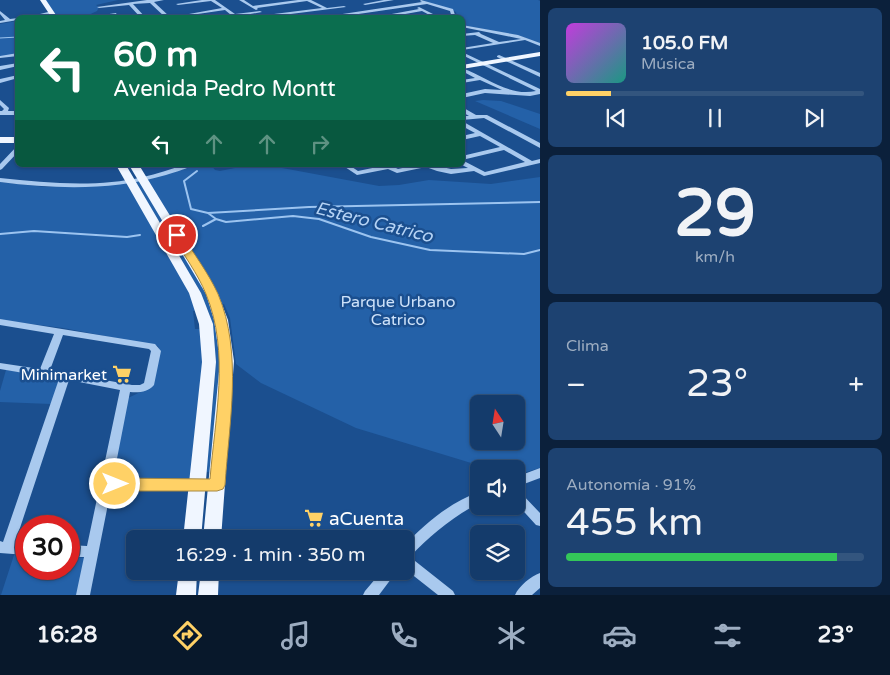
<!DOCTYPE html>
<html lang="es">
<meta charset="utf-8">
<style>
body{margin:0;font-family:"Varela Round",sans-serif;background:#1d4271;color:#f1f3f6;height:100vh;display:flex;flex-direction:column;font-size:19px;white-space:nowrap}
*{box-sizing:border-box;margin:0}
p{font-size:16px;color:#9dadc1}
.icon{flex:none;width:28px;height:28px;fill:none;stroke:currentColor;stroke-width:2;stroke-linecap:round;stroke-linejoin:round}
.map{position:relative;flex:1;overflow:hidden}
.panel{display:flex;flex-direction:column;gap:8px;padding:8px;background:#0b203b;width:350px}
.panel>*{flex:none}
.hud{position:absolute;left:15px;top:15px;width:450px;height:152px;border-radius:8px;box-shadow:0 1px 4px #0004,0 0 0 1px #33557e;background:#0b6e4f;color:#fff;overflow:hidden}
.needle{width:32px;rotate:348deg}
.fabs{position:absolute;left:470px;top:395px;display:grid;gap:10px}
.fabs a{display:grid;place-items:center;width:55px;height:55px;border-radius:8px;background:#143b6b;box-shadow:0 1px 4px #0004,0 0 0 1px #33557e;font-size:25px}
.speed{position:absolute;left:15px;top:515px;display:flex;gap:10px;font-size:25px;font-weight:700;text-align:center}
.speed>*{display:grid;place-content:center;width:65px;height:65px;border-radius:50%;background:#143b6b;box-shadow:0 1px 4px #0004,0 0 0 1px #33557e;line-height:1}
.speed .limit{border:8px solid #d22;background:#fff;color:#111}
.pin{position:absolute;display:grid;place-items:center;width:42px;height:42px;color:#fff;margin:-21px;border:2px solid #fff;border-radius:50%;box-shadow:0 1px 5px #0007}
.me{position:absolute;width:55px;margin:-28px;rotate:90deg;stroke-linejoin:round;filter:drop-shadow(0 0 4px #0008)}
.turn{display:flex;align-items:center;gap:18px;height:105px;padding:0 15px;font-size:22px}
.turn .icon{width:65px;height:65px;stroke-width:2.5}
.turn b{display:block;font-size:35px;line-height:42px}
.lanes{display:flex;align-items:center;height:48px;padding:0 15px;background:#0003;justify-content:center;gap:25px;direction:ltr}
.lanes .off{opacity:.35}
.big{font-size:38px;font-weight:600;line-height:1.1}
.panel .tile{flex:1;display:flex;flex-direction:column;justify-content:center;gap:8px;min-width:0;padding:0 18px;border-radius:8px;background:#1d4271}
.panel .dial{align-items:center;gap:0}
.dial b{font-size:65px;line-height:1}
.song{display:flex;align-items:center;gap:15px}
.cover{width:60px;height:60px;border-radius:8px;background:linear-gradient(135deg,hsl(290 70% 55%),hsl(170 70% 35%))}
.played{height:5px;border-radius:2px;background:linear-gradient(90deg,#ffd166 15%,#33557e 15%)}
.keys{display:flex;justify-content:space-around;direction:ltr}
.heat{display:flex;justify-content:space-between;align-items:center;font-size:28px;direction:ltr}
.charge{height:8px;border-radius:4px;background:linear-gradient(90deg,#34c759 91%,#33557e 0)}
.trip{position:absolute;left:126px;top:530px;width:288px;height:50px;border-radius:8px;background:#143b6b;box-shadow:0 1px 4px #0004,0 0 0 1px #33557e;font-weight:600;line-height:50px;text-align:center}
.menu{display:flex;height:80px;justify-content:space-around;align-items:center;background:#08182b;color:#9dadc1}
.menu .icon{width:35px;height:35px}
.menu .on{color:#ffd166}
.menu b{font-size:22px;color:#f1f3f6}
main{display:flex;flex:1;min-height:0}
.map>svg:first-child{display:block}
.green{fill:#2461a8;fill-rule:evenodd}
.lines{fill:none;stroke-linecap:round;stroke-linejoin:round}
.stream-far1{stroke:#9cc4f0;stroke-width:1}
.stream{stroke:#9cc4f0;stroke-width:2}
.minor{fill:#a9c9ee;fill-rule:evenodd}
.major{fill:#f0f6ff;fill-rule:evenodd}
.route{fill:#ffd166;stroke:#a68842}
.labels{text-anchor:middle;stroke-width:5;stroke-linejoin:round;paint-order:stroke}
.park-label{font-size:16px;fill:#cfe3fa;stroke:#1b4f8f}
.poi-label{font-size:16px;fill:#fff;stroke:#1b4f8f;text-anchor:end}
.water-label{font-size:18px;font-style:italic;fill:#b5d3f5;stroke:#1b4f8f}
.near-poi-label{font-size:19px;fill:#fff;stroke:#1b4f8f;text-anchor:start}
</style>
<main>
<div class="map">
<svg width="540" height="595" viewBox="0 0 540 595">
<rect width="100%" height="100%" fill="#1b4f8f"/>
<path class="green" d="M43,0H118L96,5L99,7L97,11L82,18L55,17Z
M422,0H538L540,1V44L521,36L462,25V18L457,17L456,12Z
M17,21V54L0,57V24Z
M483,100L501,101L540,114V129L475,101Z
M201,165H211L215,170L220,171L250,165H266L379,186L399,185L429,180L491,184L540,177V468L516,475V469H491L356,428L261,383L236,364L230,318L224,304L213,306L223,348L211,471L204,473C209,424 225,353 207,308L193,311L195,329H202L203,362L192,478L182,481H111L128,398L153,386L159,350L158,346L63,328L0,320V182L45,187L120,184ZM479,404H516V441H479Z
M6,370L63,378L51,404L0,402V391Z
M14,555L26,556V569H69V557L87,558L78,595H1Z"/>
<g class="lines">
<path class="stream-far1" d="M0,38L18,37"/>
<path class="stream" d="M197,171L184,181L191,209L208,213L216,219
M208,213L309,207L540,202
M203,226L216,219L226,222L293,216L319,219L371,237L430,250L524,254L540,250
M0,234L34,231L127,237L140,235"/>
<path class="minor" d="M147,0H164L154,2L171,18H166L150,3L133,4L146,18H141L129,5L99,8L97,7Z
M202,0H215L235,14L260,11L262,12L228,18H213L231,15L225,10L191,15L189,14L222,8L211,1L178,5L176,4Z
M239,0H244L253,6L298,0H311L327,8L344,6L346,7L267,17L266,15L322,8L307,1L257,8L258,9L256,10Z
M384,0H394L365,5L363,4Z
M421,0L453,9L456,18H452L450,11L427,4L331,18H316L422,2L420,1Z
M419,7L441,18H435L422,11L383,18H370L419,9L417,8Z
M0,11L10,19L18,18V20L0,23V21L5,20L0,14Z
M52,11L53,13L34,18H24Z
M116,13L117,15L98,17L96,16Z
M462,25L518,35L540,43V46L525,40L462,50V48L493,43L475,35L462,36V34L479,32L481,34L499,42L521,39L462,27Z
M462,52L540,89V94L530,96L485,93L462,98V94L485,89L502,90L480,80L462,83V80L475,78L462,71V68C487,77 509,97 536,91L462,55Z
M18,53V56L0,58V56Z
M499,55L540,73V77L497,57V56Z
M18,63V66L0,70V66Z
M18,75V78L0,83V79Z
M0,100L9,108L8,111H18V115H0V111H2L4,109L0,105Z
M462,107L476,115H487L540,143V148L484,118L462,120V116H469L462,112Z
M462,121L532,161L540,159V163L484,176L474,171L451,174L437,171L426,167L397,173L388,169L357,175L342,165H349L358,171L382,166V165H390L398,169L416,165H433L451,169L468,168L462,165V160L485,172L525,162L504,150L462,160V156L500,147L480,136L462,140V136L475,133L462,126Z
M18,145V152L2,169L0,170V164Z
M184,165L191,166C184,170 174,172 166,175C111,191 56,189 0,182V178C47,183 96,188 143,177C157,174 170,169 184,165Z
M0,319L155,344L161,351L154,385C148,392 139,393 130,392L113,479L217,480L221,482L223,485L221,488L217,490L111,489L90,595H76L84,557H69V545L87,546L120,390L69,380L15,543H26V555L0,553V541L3,542L59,379L0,369V363L40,369L54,334L0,325ZM63,335L149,349L151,351L144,383L140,385H132L50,370Z
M540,468V478L516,487V477Z
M516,490L520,492L540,513V526L536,525L516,503Z
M479,492V503C453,517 430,535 410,557L453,591L455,595H438L405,569V545C424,524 451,502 479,492Z
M382,571H397L379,595H363L365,591Z
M540,573V588L532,595H515C519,586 531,576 540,573Z"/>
<path class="major" d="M40,0H46L58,18H52Z
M540,52V56L462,69V65Z
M0,137H18V143H0Z
M116,165H126L201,293L213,324L216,362L201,539H183L202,362L199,324L189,293Z
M129,165H139L218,294L228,320L234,361L221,539H203L220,361L214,320L206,294Z
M179,571H197L196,595H176Z
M201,571H219L218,595H198Z"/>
</g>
<path class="route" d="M177,232L182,235C194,254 209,274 218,294C243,353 229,423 225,485L223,489L217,491H115L110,489L107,484L110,480L115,478L210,479C215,418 230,352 206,294C198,274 183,254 172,235Z"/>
<defs>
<g id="supermarket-bare" transform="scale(1.5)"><path d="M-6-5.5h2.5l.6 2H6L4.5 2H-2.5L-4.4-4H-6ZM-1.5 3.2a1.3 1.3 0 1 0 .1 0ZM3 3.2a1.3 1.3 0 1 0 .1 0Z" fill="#ffd166" stroke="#1b4f8f" stroke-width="2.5" paint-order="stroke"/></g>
</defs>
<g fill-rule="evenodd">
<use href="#supermarket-bare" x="122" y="374"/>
<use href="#supermarket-bare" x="314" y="518"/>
</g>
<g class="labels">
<g class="park-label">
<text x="398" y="307">Parque Urbano<tspan x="398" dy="18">Catrico</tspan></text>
</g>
<g class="poi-label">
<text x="107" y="380">Minimarket</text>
</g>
<g class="water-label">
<text transform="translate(374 222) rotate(14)" y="6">Estero Catrico</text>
</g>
<g class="near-poi-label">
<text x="329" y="525">aCuenta</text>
</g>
</g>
</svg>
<div class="fabs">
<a><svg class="needle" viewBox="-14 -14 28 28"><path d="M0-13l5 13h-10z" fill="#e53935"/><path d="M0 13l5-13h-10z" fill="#9dadc1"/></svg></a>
<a><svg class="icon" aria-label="sound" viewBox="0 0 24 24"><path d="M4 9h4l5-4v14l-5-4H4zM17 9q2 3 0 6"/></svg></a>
<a><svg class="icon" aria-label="layers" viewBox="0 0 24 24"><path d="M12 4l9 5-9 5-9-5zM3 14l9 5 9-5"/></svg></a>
</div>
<div class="speed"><div class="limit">30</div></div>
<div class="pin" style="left:177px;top:235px;background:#d93025"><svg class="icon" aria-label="arrive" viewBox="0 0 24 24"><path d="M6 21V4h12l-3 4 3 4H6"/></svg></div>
<svg class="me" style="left:115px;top:484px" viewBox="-20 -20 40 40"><circle r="17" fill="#ffd166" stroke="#fff" stroke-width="3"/><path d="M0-11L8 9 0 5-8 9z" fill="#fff"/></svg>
<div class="trip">16:29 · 1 min · 350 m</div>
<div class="hud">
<div class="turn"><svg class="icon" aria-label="left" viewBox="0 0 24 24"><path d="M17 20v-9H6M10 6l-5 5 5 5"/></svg><div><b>60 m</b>Avenida Pedro Montt</div></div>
<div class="lanes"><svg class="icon" aria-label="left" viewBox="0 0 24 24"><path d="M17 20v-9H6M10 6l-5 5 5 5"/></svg><svg class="icon off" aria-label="ahead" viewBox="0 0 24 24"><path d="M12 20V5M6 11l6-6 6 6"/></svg><svg class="icon off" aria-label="ahead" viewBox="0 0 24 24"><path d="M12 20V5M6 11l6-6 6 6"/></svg><svg class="icon off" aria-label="right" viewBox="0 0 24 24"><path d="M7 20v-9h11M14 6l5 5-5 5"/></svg></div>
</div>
</div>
<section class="panel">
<div class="tile">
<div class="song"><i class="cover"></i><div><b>105.0 FM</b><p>Música</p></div></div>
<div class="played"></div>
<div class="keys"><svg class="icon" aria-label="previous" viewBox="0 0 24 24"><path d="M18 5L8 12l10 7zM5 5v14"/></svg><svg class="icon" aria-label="pause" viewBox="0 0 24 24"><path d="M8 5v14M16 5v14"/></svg><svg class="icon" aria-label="next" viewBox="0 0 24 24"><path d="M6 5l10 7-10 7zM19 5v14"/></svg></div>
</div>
<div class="tile dial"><b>29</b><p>km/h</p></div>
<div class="tile"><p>Clima</p>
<div class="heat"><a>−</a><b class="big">23°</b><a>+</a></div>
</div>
<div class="tile"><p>Autonomía · 91%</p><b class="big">455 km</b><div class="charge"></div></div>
</section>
</main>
<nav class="menu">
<b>16:28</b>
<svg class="icon on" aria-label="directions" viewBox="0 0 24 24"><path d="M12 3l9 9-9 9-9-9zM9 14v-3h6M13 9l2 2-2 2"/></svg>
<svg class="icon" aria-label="music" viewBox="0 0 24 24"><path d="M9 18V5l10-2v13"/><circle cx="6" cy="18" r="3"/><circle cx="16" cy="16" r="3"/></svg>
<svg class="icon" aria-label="phone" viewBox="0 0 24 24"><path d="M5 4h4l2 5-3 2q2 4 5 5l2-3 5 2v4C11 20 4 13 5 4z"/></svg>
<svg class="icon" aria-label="climate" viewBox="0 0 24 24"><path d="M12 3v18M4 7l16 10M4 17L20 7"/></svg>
<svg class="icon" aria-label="car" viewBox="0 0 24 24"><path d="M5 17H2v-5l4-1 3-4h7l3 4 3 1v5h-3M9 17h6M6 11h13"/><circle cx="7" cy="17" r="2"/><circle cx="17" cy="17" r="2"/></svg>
<svg class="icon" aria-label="filters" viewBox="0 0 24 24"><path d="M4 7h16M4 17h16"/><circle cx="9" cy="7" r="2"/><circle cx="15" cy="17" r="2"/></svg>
<b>23°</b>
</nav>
